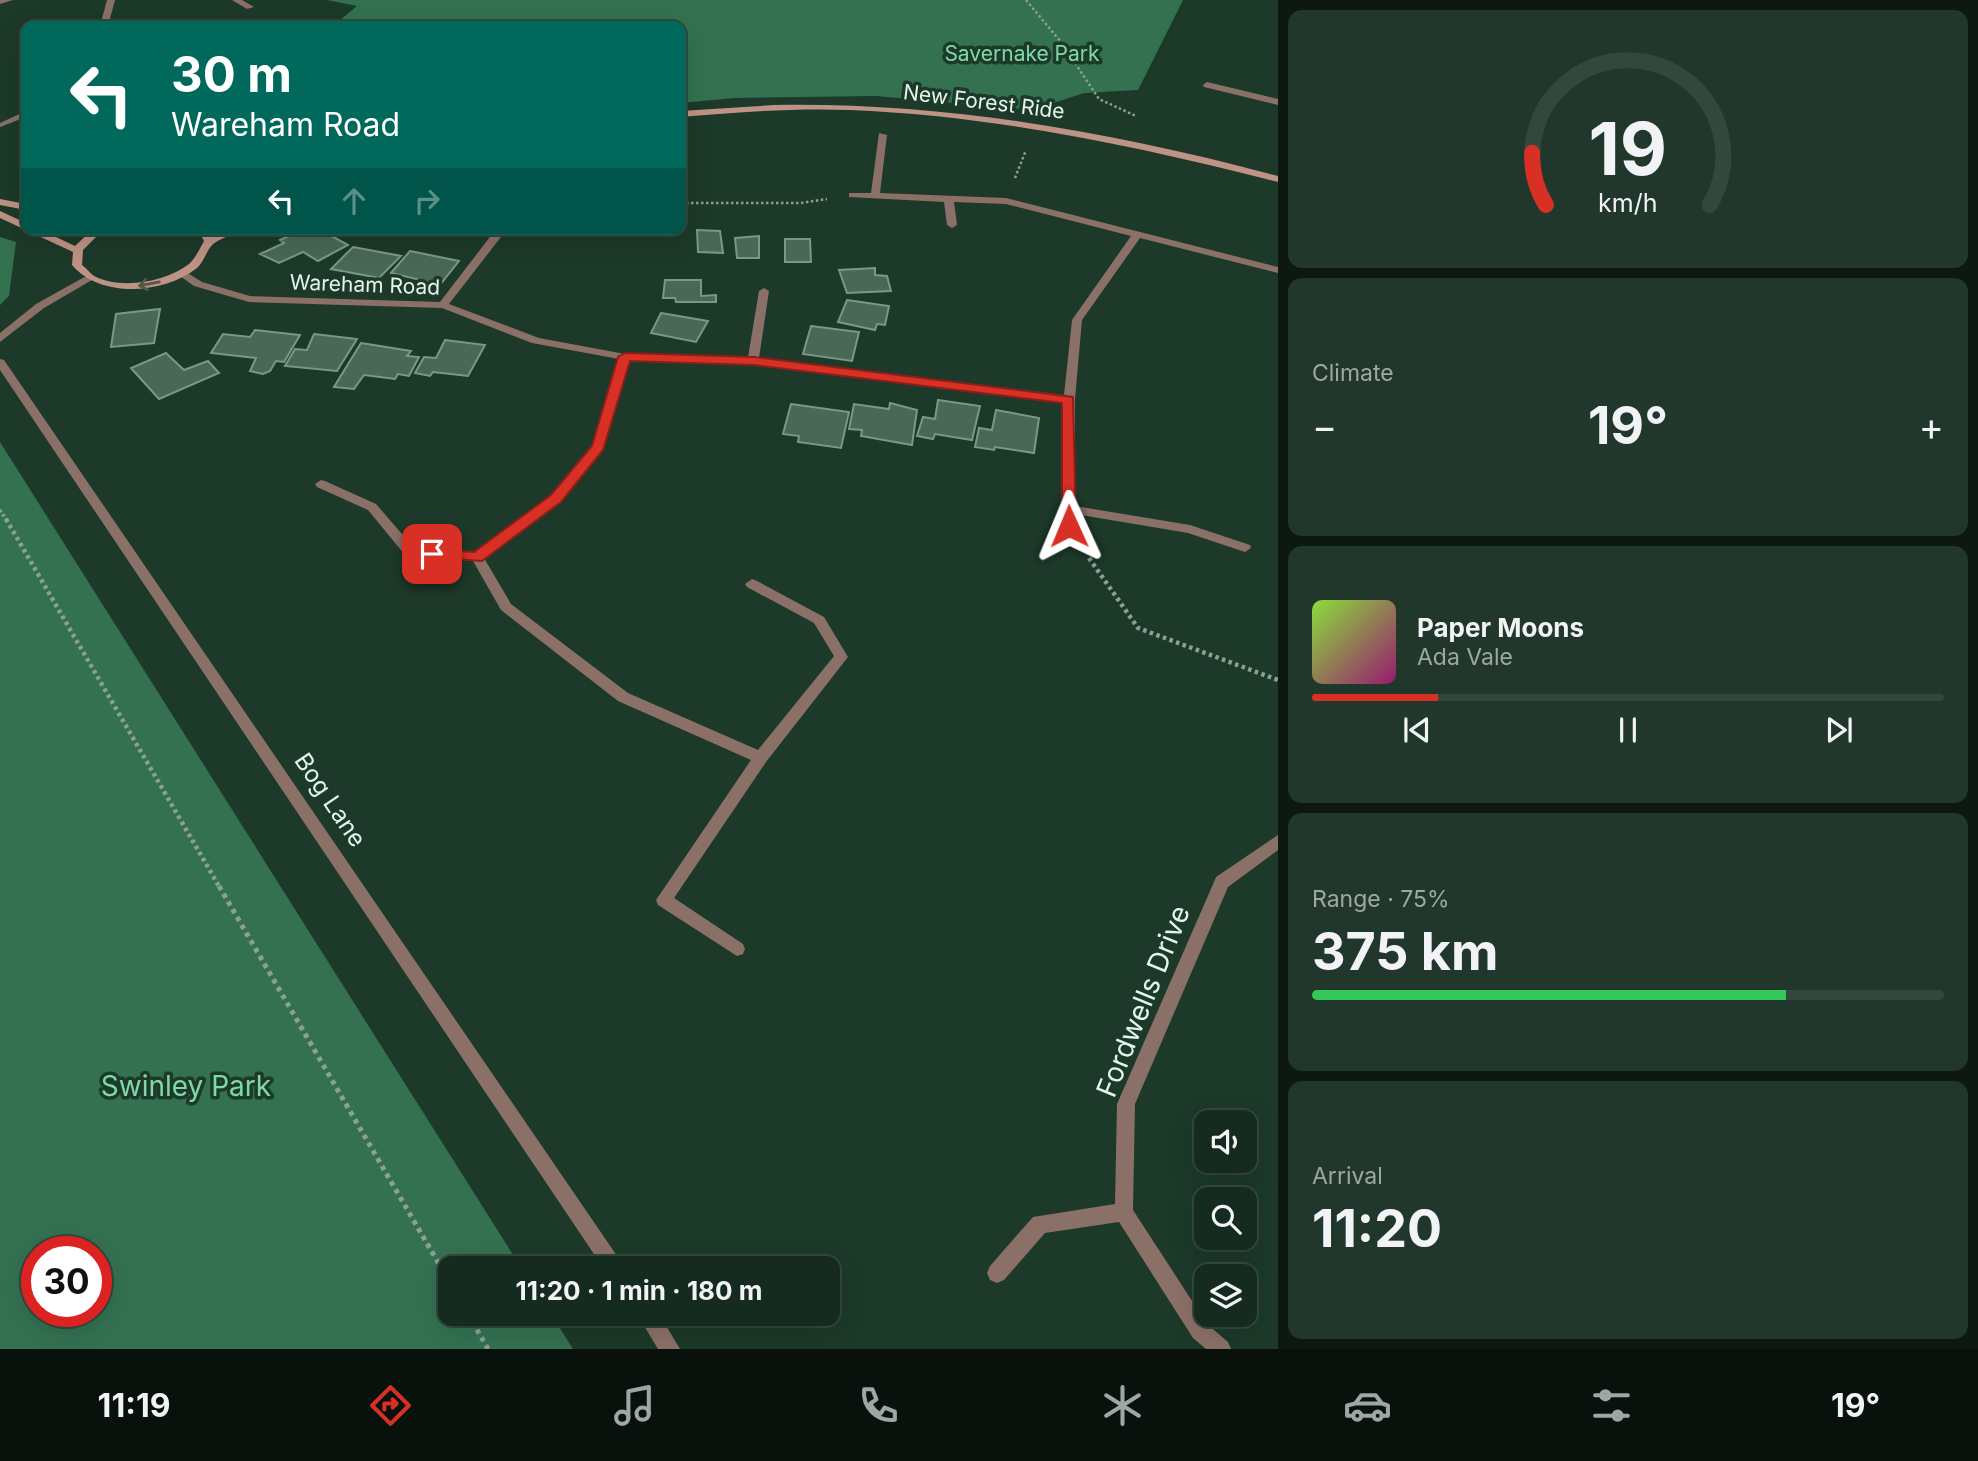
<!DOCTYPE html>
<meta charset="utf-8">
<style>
body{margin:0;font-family:Inter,sans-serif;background:#22372c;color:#f1f3f6;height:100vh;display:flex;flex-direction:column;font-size:26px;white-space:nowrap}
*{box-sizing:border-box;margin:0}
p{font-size:23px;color:#9da7a4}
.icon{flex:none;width:38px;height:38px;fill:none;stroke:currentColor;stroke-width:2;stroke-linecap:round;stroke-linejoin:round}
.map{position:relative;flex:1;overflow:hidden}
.side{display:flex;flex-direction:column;gap:10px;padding:10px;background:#0c1811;width:700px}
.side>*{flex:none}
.hud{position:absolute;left:21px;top:21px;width:665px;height:214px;border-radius:14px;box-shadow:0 7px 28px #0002,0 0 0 2px #34473d;background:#00695c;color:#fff;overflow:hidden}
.buttons{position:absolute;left:1194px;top:1110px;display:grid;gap:14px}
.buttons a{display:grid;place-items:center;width:63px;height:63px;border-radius:14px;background:#152b1f;box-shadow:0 7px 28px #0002,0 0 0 2px #34473d;font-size:35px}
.speed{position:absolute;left:21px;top:1236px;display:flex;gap:14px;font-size:35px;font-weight:700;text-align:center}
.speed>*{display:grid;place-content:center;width:91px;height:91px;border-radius:50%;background:#152b1f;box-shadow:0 7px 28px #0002,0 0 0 2px #34473d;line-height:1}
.speed .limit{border:10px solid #d22;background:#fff;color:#111}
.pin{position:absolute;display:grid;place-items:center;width:60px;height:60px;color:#fff;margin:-30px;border-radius:14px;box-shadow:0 4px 10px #0006}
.me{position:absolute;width:77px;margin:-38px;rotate:359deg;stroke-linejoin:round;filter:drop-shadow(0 0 5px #0008)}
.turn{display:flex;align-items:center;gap:24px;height:147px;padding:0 35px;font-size:32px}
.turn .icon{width:91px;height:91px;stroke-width:2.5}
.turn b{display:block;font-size:49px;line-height:60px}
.lanes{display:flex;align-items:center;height:66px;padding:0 35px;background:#0003;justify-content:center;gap:35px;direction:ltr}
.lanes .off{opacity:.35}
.big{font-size:52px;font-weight:700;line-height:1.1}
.side .card{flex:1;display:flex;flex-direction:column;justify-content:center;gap:10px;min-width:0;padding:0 24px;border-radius:14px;background:#22372c}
.side .dial{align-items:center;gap:0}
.dial svg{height:182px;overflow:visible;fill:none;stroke:#34473d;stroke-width:7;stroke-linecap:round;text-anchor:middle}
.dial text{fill:#f1f3f6;stroke:none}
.song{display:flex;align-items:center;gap:21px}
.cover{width:84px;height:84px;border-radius:10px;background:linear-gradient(135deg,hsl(90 70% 55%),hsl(320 70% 35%))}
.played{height:7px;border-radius:4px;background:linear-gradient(90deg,#d93025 20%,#34473d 20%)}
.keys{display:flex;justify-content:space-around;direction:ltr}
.heat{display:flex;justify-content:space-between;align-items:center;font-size:38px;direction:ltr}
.charge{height:10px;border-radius:5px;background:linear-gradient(90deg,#34c759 75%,#34473d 0)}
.trip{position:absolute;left:438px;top:1256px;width:402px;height:70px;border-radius:14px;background:#152b1f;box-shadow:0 7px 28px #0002,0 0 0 2px #34473d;font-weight:700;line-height:70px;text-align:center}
.tab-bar{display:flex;height:112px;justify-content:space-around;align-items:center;background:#08110c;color:#9da7a4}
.tab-bar .icon{width:49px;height:49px}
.tab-bar .on{color:#d93025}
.tab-bar b{font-size:32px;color:#f1f3f6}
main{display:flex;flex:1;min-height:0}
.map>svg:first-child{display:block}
.forest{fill:#337151;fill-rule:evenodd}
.building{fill:#4a6856;stroke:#799985;stroke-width:2}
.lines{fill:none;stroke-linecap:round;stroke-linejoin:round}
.path-far3{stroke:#8aa194;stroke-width:2.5;stroke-dasharray:2.5 2.5;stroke-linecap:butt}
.path-far2{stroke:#8aa194;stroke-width:3.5;stroke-dasharray:2.5 2.5;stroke-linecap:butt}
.path-far1{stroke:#8aa194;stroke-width:4.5;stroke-dasharray:3.5 3.5;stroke-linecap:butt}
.path{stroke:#8aa194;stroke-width:5;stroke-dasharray:4.5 4.5;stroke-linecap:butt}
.lane{fill:#8b7067;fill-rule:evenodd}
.street{fill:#8b7067;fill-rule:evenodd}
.secondary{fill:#be9284;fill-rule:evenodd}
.oneway{stroke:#555849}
.route{fill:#d93025;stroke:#8d1f18;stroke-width:2}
.labels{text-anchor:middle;stroke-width:7;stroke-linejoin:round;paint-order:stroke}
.far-park-label{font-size:21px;fill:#7ed9a7;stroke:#1c3929}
.far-street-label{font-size:21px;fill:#e4f6eb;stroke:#1c3929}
.street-label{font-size:24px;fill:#e4f6eb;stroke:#1c3929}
.near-street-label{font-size:28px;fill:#e4f6eb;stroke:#1c3929}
.near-park-label{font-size:28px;fill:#7ed9a7;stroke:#1c3929}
</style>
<main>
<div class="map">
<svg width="1278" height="1349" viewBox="0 0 1278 1349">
<rect width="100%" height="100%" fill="#1c3929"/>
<path class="forest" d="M327,0H1183L1138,90L1084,93L1032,110L876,96L734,98L681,103V26H333L357,6Z
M0,237L16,242L9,296L0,305Z
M0,442L522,1269H450V1314H551L573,1349H0ZM37,1251H96V1311H37Z"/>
<path class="building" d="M304,229H319L348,245L318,261L303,252L279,263L260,254L284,243L280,240Z
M697,230L720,231L723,253L698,252Z
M759,236V258H737L735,238Z
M785,239H810L811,262H785Z
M353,247L401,256L379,278L331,269Z
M410,251L459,261L440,285L391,273Z
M875,268V275L887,276L891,291L847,293L839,270Z
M665,280H701V296L716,295V302H676L675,298H663Z
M847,300L889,306L885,325L877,324L875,330L838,322Z
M160,309L154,343L111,347L116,314Z
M661,313L708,321L696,342L651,333Z
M811,326L859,332L852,361L803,354Z
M255,330L300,335L284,362L276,361L270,371L263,374L250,371L256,358L211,353L223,334L250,337Z
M314,334L357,339L337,371L285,366L295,349L307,350Z
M445,340L485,345L468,376L433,372L430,376L415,373L424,357L436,358Z
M361,343L411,351L407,356L419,357L409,376L398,374L395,379L364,375L354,389L334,387Z
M166,353L184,370L208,361L219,373L159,399L131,368Z
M938,400L980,406L972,440L935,434L933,439L917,436L923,417L935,419Z
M890,403L917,410L912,445L861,436L862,430L849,429L854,404L889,409Z
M791,404L849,412L841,448L798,442L799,436L783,434Z
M996,410L1039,418L1034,453L995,447L994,450L975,447L979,428L992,430Z"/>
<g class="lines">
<path class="path-far3" d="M1026,0L1061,42L1099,99L1136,116
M1015,178L1026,150
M681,203H801L827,199"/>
<path class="path-far2" d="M0,510L7,521"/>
<path class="path-far1" d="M6,519L220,888
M1089,558L1138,628L1278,680"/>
<path class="path" d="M219,886L450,1283
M468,1314L488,1349"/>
<path class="lane" d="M232,0H242L254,7L247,9Z
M1207,82L1278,99V105L1204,87L1203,85Z
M88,275L92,276V280L44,308L0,342V333L36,304Z
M0,359L4,360L626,1269H604L0,370Z
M637,1314H659L680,1349H658Z"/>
<path class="street" d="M0,0H13L0,4Z
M107,0H115L108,26H100Z
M26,111V117L0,127V123Z
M879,133L887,135L880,193L1006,198L1278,267V273L1140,238L1082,320L1075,399V506L1190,525L1250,545L1251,548L1245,552L1188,533L1075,514V543L1069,547L1064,546L1063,543V402L753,364L630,360L602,450L560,501L484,558L511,604L628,693L758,750L834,656L814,623L747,587L745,584L752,579L757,581L824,617L848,657L766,762L674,898L743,944L745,949L743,954L737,956L658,905L656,900L751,760L618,701L501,610L473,561L405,555L368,510L317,487L315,484L321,480L325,481L376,504L414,548L474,552L552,495L592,446L619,359L532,343L442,308L249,302L194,286L177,274L178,272H186L202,282L250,296L440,302L496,229H513L504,233L449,304L539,338L625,354L748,357L759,291L764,288L769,291L759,358L1064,395L1072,320L1131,236L1006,204L954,202L957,225L952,228L947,225L944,202L849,197V193H871Z
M1278,835V850L1228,887L1135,1104L1133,1210L1207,1324L1228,1342L1231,1349H1206L1193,1338L1119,1222L1045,1233L1004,1280L997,1283L990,1280L987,1273L990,1266L1033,1217L1115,1204L1117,1104L1214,882L1216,877Z"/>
<path class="secondary" d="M774,105C945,102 1113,132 1278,176V182C1137,146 996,116 850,110C793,108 737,112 681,117V111Z
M0,199L26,204V210L0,205Z
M0,211L26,223V229H39L75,246L93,229H104L83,250L82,265C86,268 90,273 94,276C122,290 165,282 189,264C195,259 200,248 204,241L198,229H208L212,236L226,229H240C233,235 224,237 216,242C207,247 205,261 197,268C164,294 101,299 72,265L73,252L0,218Z"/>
</g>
<defs><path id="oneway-shaft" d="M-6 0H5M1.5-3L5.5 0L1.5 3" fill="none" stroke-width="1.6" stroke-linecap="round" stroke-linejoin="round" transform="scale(1.75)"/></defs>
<use class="oneway" href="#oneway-shaft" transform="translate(149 284) rotate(169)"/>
<path class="route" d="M625,353L754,357L1073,397L1076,526L1069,530L1062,526V403L754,365L630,361L603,450L561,502L482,561L427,557L425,554L427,550L432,549L474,552L551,495L592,446L618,357Z"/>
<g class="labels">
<g class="far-park-label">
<text x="1022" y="61">Savernake Park</text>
</g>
<g class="far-street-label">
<text transform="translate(984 102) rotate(7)" y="7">New Forest Ride</text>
<text transform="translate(365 285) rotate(2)" y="7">Wareham Road</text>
</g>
<g class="street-label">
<text transform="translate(330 800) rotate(56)" y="8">Bog Lane</text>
</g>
<g class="near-street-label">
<text transform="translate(1143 1001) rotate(-68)" y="10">Fordwells Drive</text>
</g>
<g class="near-park-label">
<text x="186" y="1096">Swinley Park</text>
</g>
</g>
</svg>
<div class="buttons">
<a><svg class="icon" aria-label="sound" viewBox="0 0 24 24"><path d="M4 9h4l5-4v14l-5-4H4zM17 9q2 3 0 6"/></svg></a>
<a><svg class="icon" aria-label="search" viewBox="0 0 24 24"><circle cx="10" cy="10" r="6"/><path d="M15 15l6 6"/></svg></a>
<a><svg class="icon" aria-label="layers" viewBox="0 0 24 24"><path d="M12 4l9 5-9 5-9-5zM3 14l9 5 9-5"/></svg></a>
</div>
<div class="speed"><div class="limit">30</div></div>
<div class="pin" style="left:432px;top:554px;background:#d93025"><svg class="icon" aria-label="arrive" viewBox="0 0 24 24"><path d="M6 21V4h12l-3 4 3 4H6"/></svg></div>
<svg class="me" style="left:1069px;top:526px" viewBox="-20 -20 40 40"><path d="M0-17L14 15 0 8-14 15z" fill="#d93025" stroke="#fff" stroke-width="4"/></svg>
<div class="trip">11:20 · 1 min · 180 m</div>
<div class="hud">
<div class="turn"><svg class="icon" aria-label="left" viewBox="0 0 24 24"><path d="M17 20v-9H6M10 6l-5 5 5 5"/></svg><div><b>30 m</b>Wareham Road</div></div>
<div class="lanes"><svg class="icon" aria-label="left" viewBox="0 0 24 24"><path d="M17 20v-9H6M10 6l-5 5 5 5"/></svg><svg class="icon off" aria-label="ahead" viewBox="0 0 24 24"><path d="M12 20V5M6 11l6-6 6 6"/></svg><svg class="icon off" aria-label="right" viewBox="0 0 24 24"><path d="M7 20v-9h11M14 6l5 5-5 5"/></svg></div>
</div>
</div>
<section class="side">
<div class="card dial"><svg viewBox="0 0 100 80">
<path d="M14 69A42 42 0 1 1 86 69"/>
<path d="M14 69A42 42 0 0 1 8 46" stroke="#d93025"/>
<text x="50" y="56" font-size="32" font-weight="700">19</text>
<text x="50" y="72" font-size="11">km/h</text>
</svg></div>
<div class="card"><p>Climate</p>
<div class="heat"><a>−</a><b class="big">19°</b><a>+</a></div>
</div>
<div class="card">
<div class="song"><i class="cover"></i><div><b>Paper Moons</b><p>Ada Vale</p></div></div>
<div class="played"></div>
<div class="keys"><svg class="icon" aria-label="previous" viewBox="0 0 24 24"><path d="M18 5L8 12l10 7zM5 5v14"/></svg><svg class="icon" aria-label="pause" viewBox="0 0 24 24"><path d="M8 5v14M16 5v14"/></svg><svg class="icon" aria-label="next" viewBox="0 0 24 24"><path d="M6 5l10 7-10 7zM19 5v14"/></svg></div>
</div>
<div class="card"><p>Range · 75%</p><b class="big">375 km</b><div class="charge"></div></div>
<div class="card"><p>Arrival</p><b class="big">11:20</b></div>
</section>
</main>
<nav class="tab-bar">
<b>11:19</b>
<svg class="icon on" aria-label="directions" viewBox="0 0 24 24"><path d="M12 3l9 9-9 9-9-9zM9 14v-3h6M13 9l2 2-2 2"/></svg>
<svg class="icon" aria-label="music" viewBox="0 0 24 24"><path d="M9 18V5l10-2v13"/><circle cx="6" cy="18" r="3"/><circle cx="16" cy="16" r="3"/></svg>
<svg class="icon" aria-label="phone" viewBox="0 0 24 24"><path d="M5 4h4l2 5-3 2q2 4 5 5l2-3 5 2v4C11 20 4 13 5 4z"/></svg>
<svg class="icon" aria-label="climate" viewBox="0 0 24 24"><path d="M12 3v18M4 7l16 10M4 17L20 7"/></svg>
<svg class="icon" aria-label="car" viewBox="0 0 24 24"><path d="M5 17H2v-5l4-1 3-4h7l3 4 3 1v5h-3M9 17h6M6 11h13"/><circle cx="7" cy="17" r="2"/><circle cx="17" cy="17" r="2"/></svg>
<svg class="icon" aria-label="filters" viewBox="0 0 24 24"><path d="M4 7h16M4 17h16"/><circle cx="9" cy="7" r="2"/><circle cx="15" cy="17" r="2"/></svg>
<b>19°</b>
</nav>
